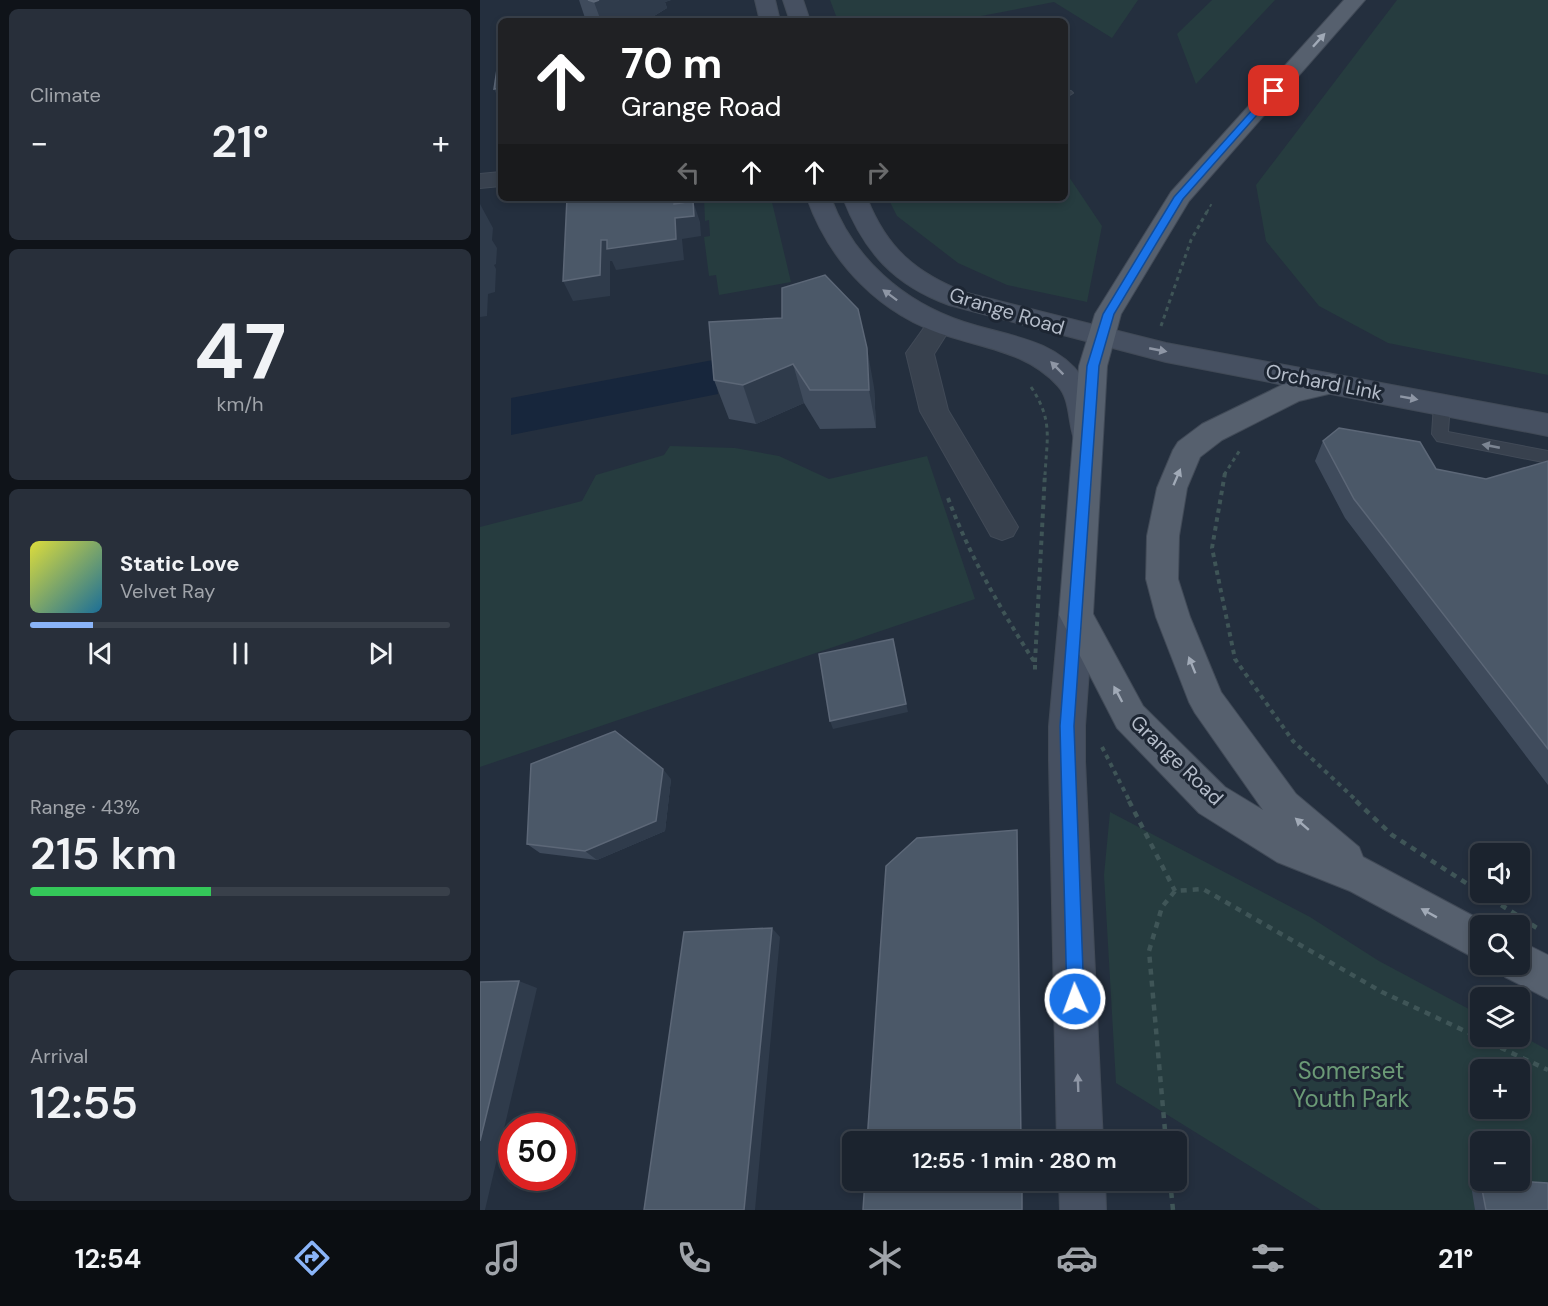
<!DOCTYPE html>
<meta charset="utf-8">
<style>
body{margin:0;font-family:"DM Sans",sans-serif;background:#282f3a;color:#f1f3f6;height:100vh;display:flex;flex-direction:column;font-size:22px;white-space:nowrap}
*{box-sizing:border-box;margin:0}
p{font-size:20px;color:#a0a4aa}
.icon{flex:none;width:33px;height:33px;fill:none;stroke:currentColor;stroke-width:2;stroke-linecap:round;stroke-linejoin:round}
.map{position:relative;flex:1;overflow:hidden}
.sheet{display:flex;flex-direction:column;gap:9px;padding:9px;background:#0f1319;width:480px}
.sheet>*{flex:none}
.guide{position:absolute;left:18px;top:18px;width:570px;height:183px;border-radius:9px;box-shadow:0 3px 9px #0003,0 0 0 2px #39404a;background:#202124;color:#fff;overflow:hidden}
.controls{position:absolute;left:990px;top:843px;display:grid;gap:12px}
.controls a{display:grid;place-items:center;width:60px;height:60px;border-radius:9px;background:#1b232e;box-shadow:0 3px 9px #0003,0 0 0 2px #39404a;font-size:30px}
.speed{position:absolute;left:18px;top:1113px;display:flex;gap:12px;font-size:30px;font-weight:700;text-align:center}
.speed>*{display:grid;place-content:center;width:78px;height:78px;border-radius:50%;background:#1b232e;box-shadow:0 3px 9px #0003,0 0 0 2px #39404a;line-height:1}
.speed .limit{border:9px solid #d22;background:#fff;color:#111}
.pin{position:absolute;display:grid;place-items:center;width:51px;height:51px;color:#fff;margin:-26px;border-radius:12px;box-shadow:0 3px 9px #0006}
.me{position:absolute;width:66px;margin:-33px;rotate:358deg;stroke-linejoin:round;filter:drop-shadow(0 0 4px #0008)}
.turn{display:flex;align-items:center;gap:21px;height:126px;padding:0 24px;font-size:27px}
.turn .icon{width:78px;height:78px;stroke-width:2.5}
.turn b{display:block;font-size:42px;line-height:51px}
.lanes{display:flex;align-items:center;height:57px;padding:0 24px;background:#0003;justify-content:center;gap:30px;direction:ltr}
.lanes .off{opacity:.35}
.big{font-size:45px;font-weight:600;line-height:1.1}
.sheet .widget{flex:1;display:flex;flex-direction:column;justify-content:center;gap:9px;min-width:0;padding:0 21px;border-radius:9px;background:#282f3a}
.sheet .dial{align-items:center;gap:0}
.dial b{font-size:78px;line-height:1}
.song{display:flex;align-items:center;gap:18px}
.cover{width:72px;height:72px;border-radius:9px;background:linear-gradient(135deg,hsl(60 70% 55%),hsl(200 70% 35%))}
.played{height:6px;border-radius:3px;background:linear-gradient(90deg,#8ab4f8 15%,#39404a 15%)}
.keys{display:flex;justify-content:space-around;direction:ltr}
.heat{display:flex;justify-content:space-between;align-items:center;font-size:33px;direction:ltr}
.charge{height:9px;border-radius:4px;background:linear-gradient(90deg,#34c759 43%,#39404a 0)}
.trip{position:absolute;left:362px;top:1131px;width:345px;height:60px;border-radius:9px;background:#1b232e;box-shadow:0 3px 9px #0003,0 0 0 2px #39404a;font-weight:600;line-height:60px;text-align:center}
.tabs{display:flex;height:96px;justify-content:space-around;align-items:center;background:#0b0e12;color:#a0a4aa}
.tabs .icon{width:42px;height:42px}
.tabs .current{color:#8ab4f8}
.tabs b{font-size:27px;color:#f1f3f6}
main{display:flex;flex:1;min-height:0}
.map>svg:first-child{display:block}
.green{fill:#263c3f;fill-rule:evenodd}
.water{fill:#17263c}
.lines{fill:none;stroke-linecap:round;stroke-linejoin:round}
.lane-casing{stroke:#414a57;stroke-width:2}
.street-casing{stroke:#414a57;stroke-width:2}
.secondary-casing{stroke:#414a57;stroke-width:2}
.primary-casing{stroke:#414a57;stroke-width:2}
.path-far3{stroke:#3f5557;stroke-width:2;stroke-dasharray:3 3;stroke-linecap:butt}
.path-far2{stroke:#3f5557;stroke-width:3;stroke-dasharray:4 4;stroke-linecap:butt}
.path-far1{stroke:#3f5557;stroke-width:4;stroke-dasharray:4.5 4.5;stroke-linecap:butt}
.path{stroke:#3f5557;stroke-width:4.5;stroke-dasharray:6 6;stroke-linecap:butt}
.lane{fill:#38414e;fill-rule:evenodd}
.street{fill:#38414e;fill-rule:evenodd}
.secondary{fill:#465061;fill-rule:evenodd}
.primary{fill:#56606e;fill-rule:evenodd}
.wall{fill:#3f4b5c}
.shaded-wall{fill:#2f3b4b}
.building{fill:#4b5868;stroke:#5c6777;stroke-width:1.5}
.oneway{fill:#a1aab7}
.oneway2{fill:#8e96a5}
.oneway3{fill:#7c8592}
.route{fill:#1a73e8;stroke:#114b97;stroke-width:1.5}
.labels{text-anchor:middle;stroke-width:6;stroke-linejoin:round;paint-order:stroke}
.street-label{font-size:20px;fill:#b4bcc9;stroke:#1d2633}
.near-park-label{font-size:24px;fill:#6b9a76;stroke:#1d2633}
</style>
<main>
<section class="sheet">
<div class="widget"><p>Climate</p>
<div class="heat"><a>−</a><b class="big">21°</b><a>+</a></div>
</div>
<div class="widget dial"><b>47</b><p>km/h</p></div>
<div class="widget">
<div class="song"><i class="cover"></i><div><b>Static Love</b><p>Velvet Ray</p></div></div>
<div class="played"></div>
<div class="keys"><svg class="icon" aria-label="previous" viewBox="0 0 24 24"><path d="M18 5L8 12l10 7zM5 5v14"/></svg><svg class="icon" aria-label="pause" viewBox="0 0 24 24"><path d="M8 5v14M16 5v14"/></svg><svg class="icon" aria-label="next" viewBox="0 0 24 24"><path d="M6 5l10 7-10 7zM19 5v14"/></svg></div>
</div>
<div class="widget"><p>Range · 43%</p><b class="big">215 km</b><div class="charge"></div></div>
<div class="widget"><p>Arrival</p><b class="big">12:55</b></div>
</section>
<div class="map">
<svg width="1068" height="1210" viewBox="0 0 1068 1210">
<rect width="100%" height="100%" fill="#242f3e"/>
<path class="green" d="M350,0H658L632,38L574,2L475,21H358Z
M732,0H795L716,84L697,34Z
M917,0H1068V375L908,343L839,306L786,241L776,185Z
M585,171L622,226L607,302L527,285L478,263L417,216L408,198H585Z
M224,198H291L311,282L239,295L236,275L229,276L224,237L230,236L229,220L225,221Z
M190,446L255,448L299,456L349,479L447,456L495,599L0,767V527L102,501L116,475L184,455Z
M630,812L830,917L899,961L1000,1015V1036L1040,1035L1068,1050V1210H841L636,1083L624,875ZM1000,1070H1040V1108H1000ZM1000,1142H1040V1180H1000Z"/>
<path class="water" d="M233,360L238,394L31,435V398Z"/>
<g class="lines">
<g class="lane-casing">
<path id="lane" d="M585,90L591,91L593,93L585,98Z
M962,398L967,400L970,404L968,432L1068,451V463L957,441L952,434L954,404L957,400Z"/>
</g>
<g class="street-casing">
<path id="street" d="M21,172V186L0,188V174Z
M460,315L469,318L473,324L454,354L468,410L538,527L533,536L522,540L511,536L440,411L426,353L451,318Z"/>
</g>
<g class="secondary-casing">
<path id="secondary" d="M275,0H295L300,21H280Z
M303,0H323L330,21H310Z
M327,198H351C373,258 423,302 484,322C526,336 574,338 602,377C615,395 616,417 622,438L617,446L607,449L597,446C587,428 592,401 578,386C548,353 508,349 468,336C401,316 350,263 327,198Z
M363,198H387C407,249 437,274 487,293L686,343L1068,414V436L686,362L469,305C414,285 384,252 363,198Z
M596,601L608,605L613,615L605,726V761L623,1142H577L569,761V726L579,615L584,605Z
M579,1180H625L626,1210H580Z"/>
</g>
<g class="primary-casing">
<path id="primary" d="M864,0H885L709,201L641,314L627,366L613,614L663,706L745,787L783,810L715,713L709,702L676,617L666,579L667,536L677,488L693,450L698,442L722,424L802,385L851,374L861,377L865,384L861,391L819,401L742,440L720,457L707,488L699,536L698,579L710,617L741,692L816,794L879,847L883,857L1012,926H1000V961L870,891L797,862L719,813L637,728L579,615L599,366L615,314L691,192Z
M1040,941L1068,955V999L1025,977L1021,964H1040Z"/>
</g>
<path class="path-far3" d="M727,212L732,203"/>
<path class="path-far2" d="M681,326L711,240L728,210
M551,387C573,420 567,437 565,475
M744,475L760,450"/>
<path class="path-far1" d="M745,473L732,548L755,659L813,741L878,802
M468,498C490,557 521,610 555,663V673
M555,662L565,473
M622,747L650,802"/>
<path class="path" d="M649,801L695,891
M876,801L912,835L1000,892
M1001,892L1060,930
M686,1142L669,951L682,907L695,891L723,889L902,992L1068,1070
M690,1180L693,1210"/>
<use href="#lane" class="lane"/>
<use href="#street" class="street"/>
<use href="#secondary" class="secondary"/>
<use href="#primary" class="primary"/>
</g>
<path class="wall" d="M99,0H191L185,2L187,8L166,21H106Z
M229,322L394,387L396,428L340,429L324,403L276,424L249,419L234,380Z
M843,441L956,469L1006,479L1068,461V785L865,518L835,461Z
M191,779L185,831L117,860L60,853L47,844Z
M990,1179H1000L1068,1210H995Z"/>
<path class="shaded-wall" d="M119,0H191L185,2L187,8L166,21H121L114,2Z
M21,88V104L14,89Z
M194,198H199L200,202L201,217L213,201L220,222L221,236L202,239L204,260L136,270L132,261H130V296L93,301L83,281L121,240L194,204Z
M0,204L13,228L12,240L17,248L16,264L14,265L16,269L15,292L8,294L7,316L0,317Z
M387,348L394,387L396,428L389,390Z
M313,364L324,403L276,424L263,385Z
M413,639L428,712L353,729L350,721Z
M183,769L191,779L185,831L117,860L105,851Z
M292,928L300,937L275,1210H264Z
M39,981L57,988L5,1210H0V1141Z"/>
<path class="building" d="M108,0H119L114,2Z
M21,55V88L14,89L19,56Z
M87,198H194V204L213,201L214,216L195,218L196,239L127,249V240H121L120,275L83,281Z
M345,275L378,309L387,348L389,390H330L313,364L263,385L234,380L229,322L302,318V288Z
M859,428L940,442L956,469L1006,479L1068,461V749L874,499L843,441Z
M413,639L426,704L350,721L339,654Z
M135,731L183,769L176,821L105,851L47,844L51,764Z
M537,830L541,1142H387L406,866L437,838Z
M292,928L264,1210H164L204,932Z
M39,981L0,1141V982Z
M1000,1179V1180H1023L1068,1183V1210H1006Z
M385,1180H542V1210H383Z"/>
<defs><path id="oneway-solid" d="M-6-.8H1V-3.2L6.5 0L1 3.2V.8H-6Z" transform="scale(1.5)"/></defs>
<g class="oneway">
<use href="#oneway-solid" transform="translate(839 40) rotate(-48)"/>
<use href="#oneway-solid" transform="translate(697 477) rotate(-67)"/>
<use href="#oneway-solid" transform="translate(712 665) rotate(-112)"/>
<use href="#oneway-solid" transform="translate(638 694) rotate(-118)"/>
<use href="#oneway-solid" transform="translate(822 824) rotate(-139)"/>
<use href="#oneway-solid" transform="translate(949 913) rotate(-151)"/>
</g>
<g class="oneway2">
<use href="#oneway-solid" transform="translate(410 295) rotate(-143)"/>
<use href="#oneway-solid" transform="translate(678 350) rotate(11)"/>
<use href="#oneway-solid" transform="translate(577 368) rotate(-135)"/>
<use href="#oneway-solid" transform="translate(929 398) rotate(10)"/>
<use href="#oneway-solid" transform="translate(598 1083) rotate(-92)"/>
</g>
<use class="oneway3" href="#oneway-solid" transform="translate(1011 446) rotate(-169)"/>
<path class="route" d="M791,89L798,91L703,199L634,314L619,366L594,726L604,999L601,1005L595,1007L589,1005L587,999L580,726L607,366L623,314L694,197Z"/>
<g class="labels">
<g class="street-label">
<text transform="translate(527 311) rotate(17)" y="7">Grange Road</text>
<text transform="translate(844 382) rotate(11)" y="7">Orchard Link</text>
<text transform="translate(697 760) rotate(44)" y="7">Grange Road</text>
</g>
<g class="near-park-label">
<text x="871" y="1079">Somerset<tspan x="871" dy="28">Youth Park</tspan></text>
</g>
</g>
</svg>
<div class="controls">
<a><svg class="icon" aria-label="sound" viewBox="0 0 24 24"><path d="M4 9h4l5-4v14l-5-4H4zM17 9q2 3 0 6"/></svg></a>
<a><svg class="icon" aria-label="search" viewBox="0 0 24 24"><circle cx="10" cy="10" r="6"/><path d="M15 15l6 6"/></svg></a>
<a><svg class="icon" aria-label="layers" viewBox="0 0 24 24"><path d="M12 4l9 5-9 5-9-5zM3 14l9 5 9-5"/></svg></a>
<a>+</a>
<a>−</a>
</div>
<div class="speed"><div class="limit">50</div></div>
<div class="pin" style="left:794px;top:91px;background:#d93025"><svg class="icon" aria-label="arrive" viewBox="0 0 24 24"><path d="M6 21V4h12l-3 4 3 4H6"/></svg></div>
<svg class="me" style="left:595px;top:999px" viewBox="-20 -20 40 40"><circle r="17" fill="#1a73e8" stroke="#fff" stroke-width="3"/><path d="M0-11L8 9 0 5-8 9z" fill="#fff"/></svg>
<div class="trip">12:55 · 1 min · 280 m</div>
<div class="guide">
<div class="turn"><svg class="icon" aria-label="ahead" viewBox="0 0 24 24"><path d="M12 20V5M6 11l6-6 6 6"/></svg><div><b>70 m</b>Grange Road</div></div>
<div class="lanes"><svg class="icon off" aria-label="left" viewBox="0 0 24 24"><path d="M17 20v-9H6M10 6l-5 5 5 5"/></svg><svg class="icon" aria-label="ahead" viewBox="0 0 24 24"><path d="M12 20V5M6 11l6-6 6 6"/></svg><svg class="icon" aria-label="ahead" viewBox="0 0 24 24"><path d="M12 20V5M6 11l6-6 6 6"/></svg><svg class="icon off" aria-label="right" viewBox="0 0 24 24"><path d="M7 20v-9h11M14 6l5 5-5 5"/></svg></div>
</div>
</div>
</main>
<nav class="tabs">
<b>12:54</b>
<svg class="icon current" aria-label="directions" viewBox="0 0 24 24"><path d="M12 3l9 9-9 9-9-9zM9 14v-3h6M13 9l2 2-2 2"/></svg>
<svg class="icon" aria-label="music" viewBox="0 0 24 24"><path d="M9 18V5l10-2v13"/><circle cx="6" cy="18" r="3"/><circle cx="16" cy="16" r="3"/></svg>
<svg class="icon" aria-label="phone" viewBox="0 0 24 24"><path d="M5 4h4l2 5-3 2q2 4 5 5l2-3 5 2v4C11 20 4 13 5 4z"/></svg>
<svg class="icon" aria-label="climate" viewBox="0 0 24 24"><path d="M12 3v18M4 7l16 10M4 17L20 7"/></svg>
<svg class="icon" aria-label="car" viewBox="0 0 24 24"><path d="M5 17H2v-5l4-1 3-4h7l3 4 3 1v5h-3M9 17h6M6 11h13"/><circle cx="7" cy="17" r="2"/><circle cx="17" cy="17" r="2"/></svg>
<svg class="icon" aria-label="filters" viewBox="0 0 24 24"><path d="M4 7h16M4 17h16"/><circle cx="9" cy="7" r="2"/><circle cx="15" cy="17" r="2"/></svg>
<b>21°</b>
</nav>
